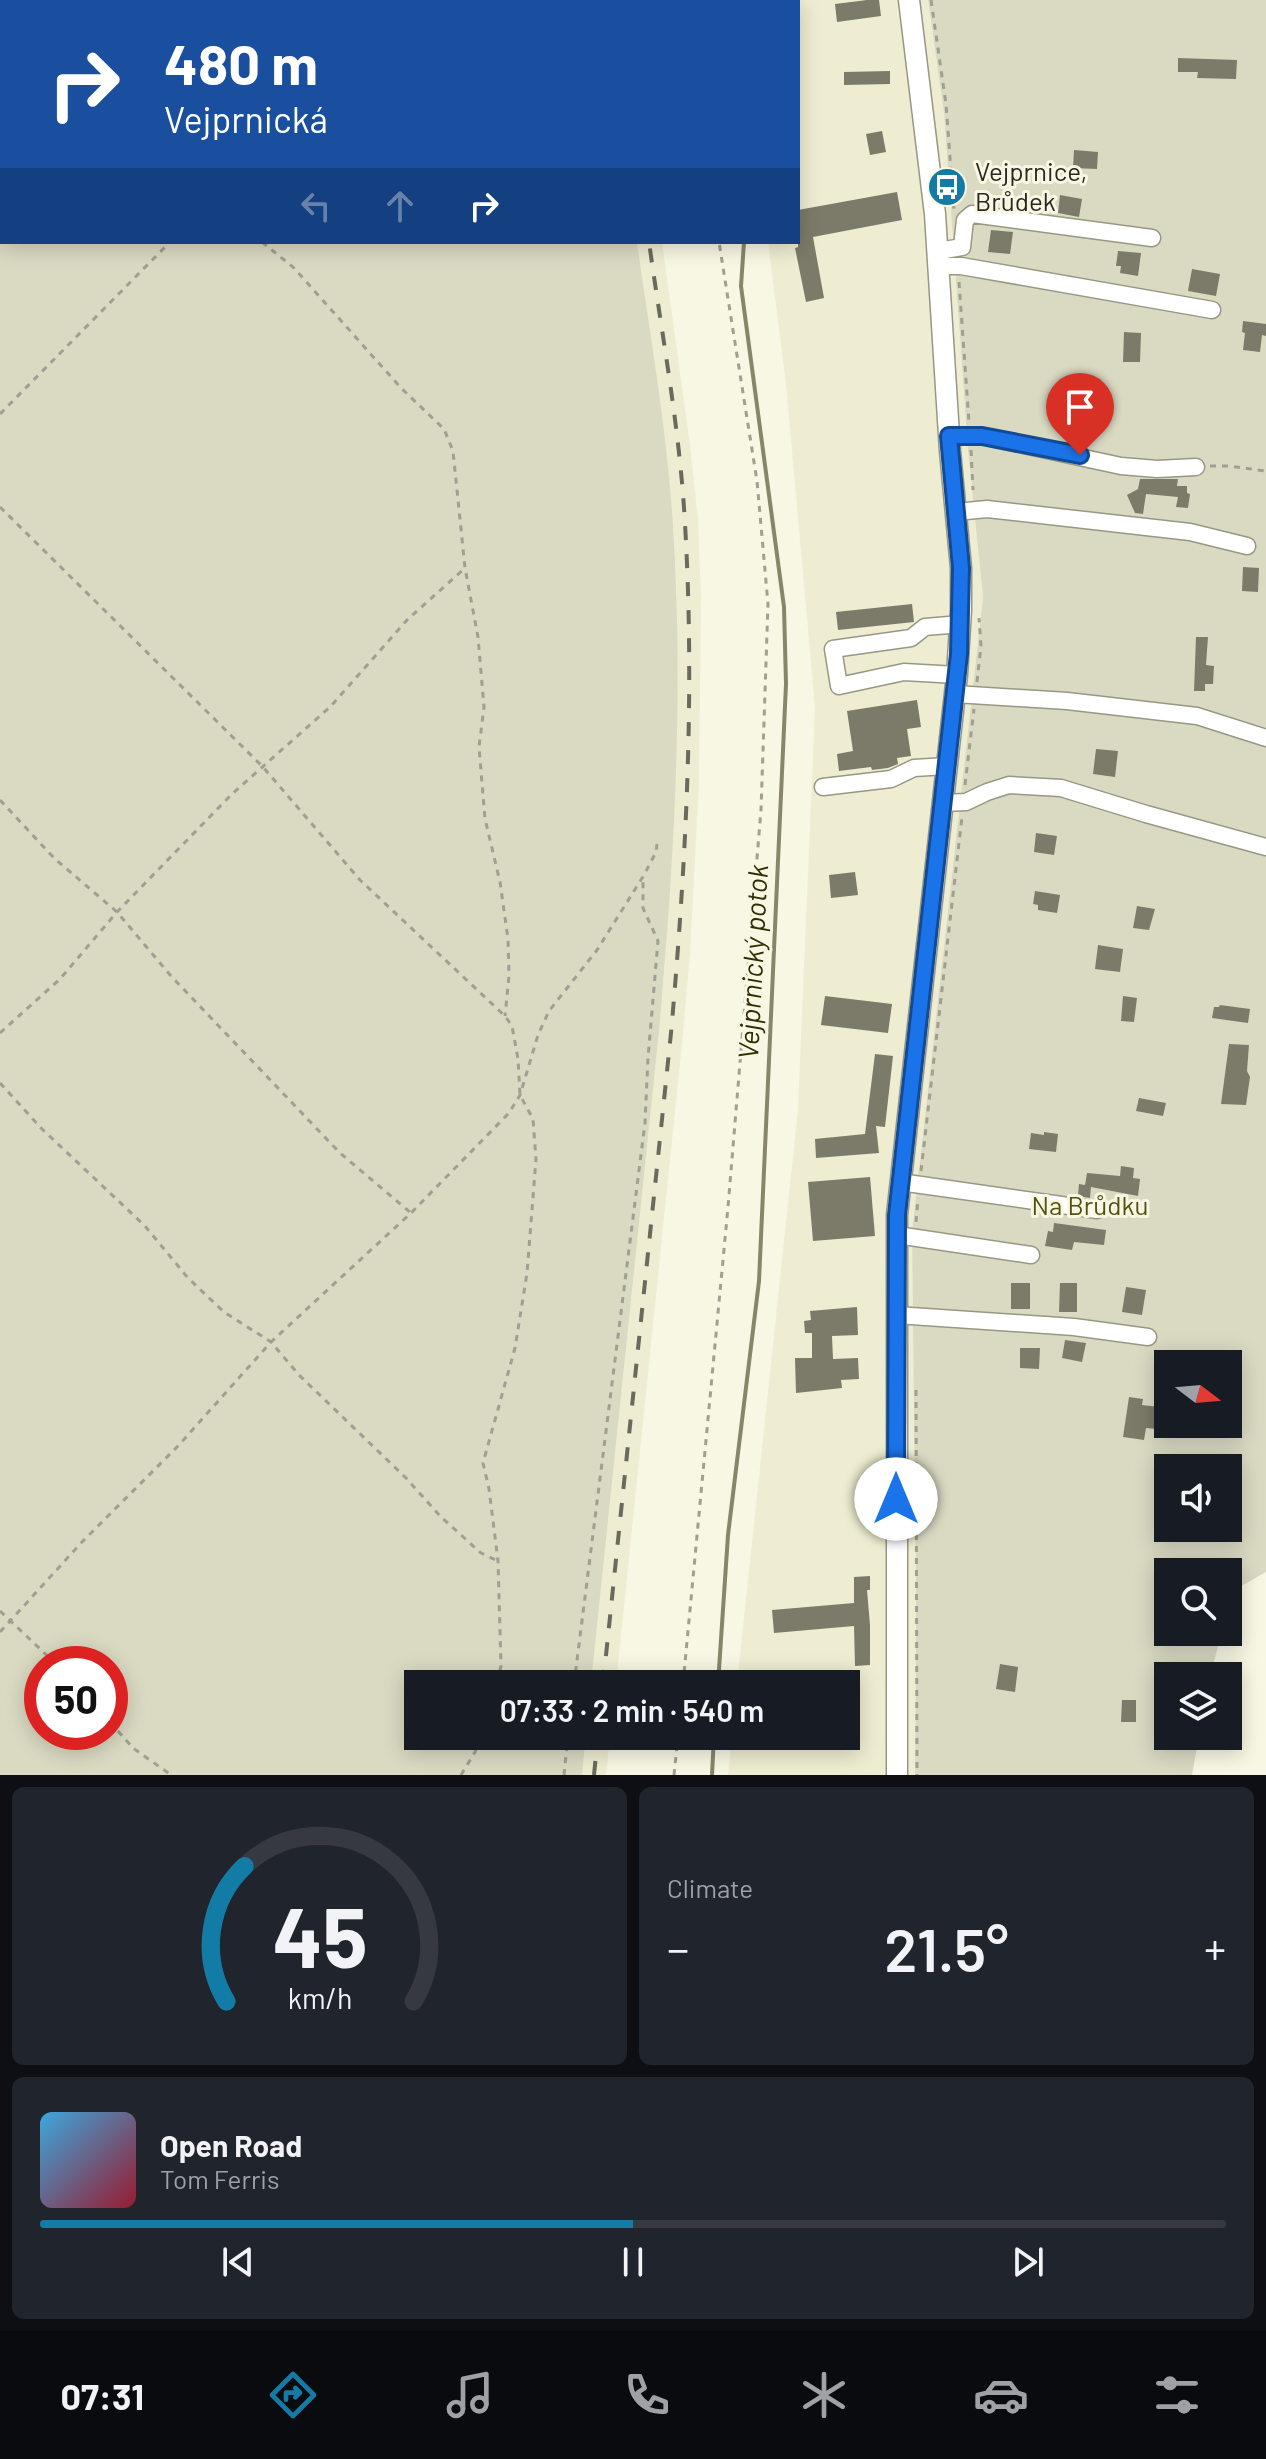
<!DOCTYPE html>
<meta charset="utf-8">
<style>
body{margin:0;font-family:Barlow,sans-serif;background:#20242c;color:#f1f3f6;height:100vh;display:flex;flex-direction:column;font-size:30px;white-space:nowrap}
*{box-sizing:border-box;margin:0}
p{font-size:26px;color:#9ea1a6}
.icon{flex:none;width:44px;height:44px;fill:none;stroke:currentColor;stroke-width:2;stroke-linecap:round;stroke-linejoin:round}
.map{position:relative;height:1775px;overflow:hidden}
.drawer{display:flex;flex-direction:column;gap:12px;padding:12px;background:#0d0f14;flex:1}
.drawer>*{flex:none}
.top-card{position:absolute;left:0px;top:0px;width:800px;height:244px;box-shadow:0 4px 20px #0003;background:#1a4fa0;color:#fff;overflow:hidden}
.needle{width:52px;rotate:106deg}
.tools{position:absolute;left:1154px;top:1350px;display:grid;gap:16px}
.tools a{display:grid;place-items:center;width:88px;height:88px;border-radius:0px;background:#171b24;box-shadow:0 4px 20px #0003;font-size:40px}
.speed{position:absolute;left:24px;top:1646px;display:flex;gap:16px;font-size:40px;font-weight:700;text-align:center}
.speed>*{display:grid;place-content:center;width:104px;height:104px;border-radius:50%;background:#171b24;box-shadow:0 4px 20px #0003;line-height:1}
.speed .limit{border:12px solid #d22;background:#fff;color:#111}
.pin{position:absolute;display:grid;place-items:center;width:68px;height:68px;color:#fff;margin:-82px -34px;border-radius:50% 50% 50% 0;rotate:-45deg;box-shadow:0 0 8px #0007}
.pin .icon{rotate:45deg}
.me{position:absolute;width:88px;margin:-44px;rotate:0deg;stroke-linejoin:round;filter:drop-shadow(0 0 6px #0008)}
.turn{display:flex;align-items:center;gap:28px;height:168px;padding:0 32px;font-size:36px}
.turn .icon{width:104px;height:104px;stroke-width:2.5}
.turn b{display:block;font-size:56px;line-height:68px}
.lanes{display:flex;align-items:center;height:76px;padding:0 32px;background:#0003;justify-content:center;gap:40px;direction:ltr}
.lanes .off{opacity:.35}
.big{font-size:60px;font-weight:600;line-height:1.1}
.drawer .widget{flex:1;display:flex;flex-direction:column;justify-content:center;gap:12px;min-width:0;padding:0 28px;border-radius:12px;background:#20242c}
.drawer .dial{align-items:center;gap:0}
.dial svg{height:208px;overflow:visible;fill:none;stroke:#363941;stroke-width:7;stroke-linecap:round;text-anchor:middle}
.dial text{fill:#f1f3f6;stroke:none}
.song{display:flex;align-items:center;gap:24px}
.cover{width:96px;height:96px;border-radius:12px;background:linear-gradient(135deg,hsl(200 70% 55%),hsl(350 70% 35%))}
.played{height:8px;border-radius:4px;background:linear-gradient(90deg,#137ca6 50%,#363941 50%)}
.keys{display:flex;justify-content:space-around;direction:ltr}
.heat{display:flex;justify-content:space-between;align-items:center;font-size:44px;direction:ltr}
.drawer .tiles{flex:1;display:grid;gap:12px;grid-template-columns:1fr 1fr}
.widget:last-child{grid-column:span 2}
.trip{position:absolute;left:404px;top:1670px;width:456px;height:80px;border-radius:0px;background:#171b24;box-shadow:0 4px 20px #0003;font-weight:600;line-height:80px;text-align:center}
.menu{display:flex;height:128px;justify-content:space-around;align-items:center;background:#090b0e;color:#9ea1a6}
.menu .icon{width:56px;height:56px}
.menu .on{color:#137ca6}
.menu b{font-size:36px;color:#f1f3f6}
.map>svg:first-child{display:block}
.built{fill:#eeedd1}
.green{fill:#dadac3;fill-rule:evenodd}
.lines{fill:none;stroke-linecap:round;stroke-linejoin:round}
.stream{stroke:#87866a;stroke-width:4}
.building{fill:#7c7b69}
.minor-casing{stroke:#989784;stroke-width:19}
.major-casing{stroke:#989784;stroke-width:23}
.path{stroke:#a09f91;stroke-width:3;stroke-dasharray:6 6;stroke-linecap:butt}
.minor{stroke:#fff;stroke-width:16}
.major{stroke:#fff;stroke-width:20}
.rail{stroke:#6a695e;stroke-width:4;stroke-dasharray:14 14;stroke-linecap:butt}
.route-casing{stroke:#114b97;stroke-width:20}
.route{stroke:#1a73e8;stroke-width:14}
.labels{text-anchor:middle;stroke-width:6;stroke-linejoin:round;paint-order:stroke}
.poi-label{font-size:26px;fill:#282821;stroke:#f8f7e3;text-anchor:start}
.park-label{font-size:26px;fill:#545011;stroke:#f8f7e3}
.water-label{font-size:28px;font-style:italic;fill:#302d00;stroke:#f8f7e3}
</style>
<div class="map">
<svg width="1266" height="1775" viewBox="0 0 1266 1775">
<rect width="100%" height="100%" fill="#f8f7e3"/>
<path class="built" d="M737,0H928L944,113L968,450L983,597L912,1232L916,1602L915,1775H728L732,1736H846V1684H737L798,1109L815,708L786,384L768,242H798V2H738Z
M637,242H662L690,445L698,519L701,597L699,784L690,953L683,1034L616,1684H591L659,1032L666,951L674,783L677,597L673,521L666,448Z
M586,1736H610L606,1775H582Z"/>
<path class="green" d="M0,0H601V2H2V242H637C650,335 667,430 673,524C684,693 674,864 659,1032L591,1684H418V1736H586L582,1775H0ZM42,1664H110V1732H42Z
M928,0H1266V1572L1236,1589L1228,1613V1572H1168V1632H1222L1210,1676H1168V1736H1199L1192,1775H915L916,1602L912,1232L983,597L968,450L944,113ZM1168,1364H1228V1424H1168ZM1168,1468H1228V1528H1168Z"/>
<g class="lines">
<path class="stream" d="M759,2V0
M718,1684L728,1535L759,1281L786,684L784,607L741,286L744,242
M712,1775L714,1736"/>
</g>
<path class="building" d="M867,0H879L881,16L837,22L835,4Z
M1178,58L1237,60L1236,79L1197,78L1198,72H1178Z
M890,71V84L844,85V72Z
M882,131L886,152L870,155L866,134Z
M1074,150L1098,152L1097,169L1073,168Z
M897,192L902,220L813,237L824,298L806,302L795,248L798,247V210Z
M1060,195L1082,199L1079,217L1058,213Z
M991,230L1013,232L1010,254L988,252Z
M1118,251L1141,253L1138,276L1120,273L1121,266H1116Z
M1192,269L1220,274L1216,296L1188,291Z
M1243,321L1266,324V336L1262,335L1260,352L1243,350L1245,333L1242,332Z
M1124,332L1141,333L1140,362H1123Z
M1140,479H1178L1177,486H1187V493L1190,494L1188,508L1176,507L1178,497L1146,494L1143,514L1135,513L1127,495L1138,489Z
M1243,567L1259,568L1258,592L1242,591Z
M912,604L914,622L838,630L836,612Z
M1196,637H1208L1206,665L1214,666L1213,684H1205V691H1194Z
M917,700L921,727L907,729L911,756L897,758L898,764L888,768L872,770L871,767L839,771L837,754L853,751L847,711Z
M1096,749L1118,751L1115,777L1093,774Z
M1036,833L1057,836L1054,855L1034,852Z
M855,872L858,895L831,898L829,875Z
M1035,891L1060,895L1057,913L1038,910V905L1033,904Z
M1137,906L1155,909L1149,930L1133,928Z
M1098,945L1123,949L1120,972L1095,969Z
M825,996L892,1004L888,1033L821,1025Z
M1123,996L1137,998L1134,1022L1121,1021Z
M1220,1005L1250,1009L1248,1023L1212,1018L1214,1007H1219Z
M1229,1044L1249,1045L1247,1071L1250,1077L1246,1105L1221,1104Z
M875,1054L893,1056L885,1127L876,1126L879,1153L816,1158L815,1139L865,1134Z
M1139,1098L1166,1103L1163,1116L1136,1111Z
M1044,1132L1058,1134L1056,1152L1029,1149L1031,1133L1044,1135Z
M1121,1166L1134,1168L1133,1178L1140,1179L1138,1196L1091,1187L1090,1198L1078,1196L1079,1184L1085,1185L1087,1173L1120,1176Z
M870,1177L875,1236L813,1241L808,1182Z
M1054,1223L1106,1230L1104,1245L1074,1242L1072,1250L1045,1246L1048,1231L1053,1232Z
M1011,1283H1030V1309H1011Z
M1060,1283H1077V1312H1059Z
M1126,1287L1146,1290L1142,1315L1122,1312Z
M857,1307L858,1335L832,1336L833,1359L858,1358L859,1379L841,1380L842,1388L796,1393L795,1358H812V1333H805L804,1321L811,1320L810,1311Z
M1065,1340L1086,1343L1082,1362L1062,1358Z
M1020,1348H1040L1039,1369L1020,1368Z
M1129,1397L1143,1399L1142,1405L1168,1408V1430L1146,1428L1144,1440L1123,1437Z
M870,1576V1590H867L870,1625V1665L855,1666L854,1626L774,1633L772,1610L854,1603V1577Z
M1000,1664L1018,1667L1015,1692L996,1689Z
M1122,1700H1136V1722H1121Z"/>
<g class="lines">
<g class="minor-casing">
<path id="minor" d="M938,251L962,247L965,220L972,214L1152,238
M939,266H961L1212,310
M949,436H982L1121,466L1157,469L1196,467
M956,512L987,509L1190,532L1247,546
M957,675L904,672L839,686L833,649L911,638L925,627L961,624
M955,694L1067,701L1197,716L1266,738
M823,787L891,779L914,768L947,766
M943,803L966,802L987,792L1009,785L1061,788L1146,814L1266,847
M900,1182L1097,1210
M897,1235L1031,1255
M896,1315L1074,1327L1148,1337"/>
</g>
<g class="major-casing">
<path id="major" d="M897,1775V1215L957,675L961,610V568L950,451L935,214L909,0"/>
</g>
<path class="path" d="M4,0L7,2
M675,0L676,2
M931,0L946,104L954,211
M387,2L389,0
M262,242L294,268L401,388L444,429L453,451L465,568L478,637L484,707L479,747L485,819L500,882L508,939L509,976L505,1016
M959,282L969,422
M0,414L170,242
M971,450L973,490
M1210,466H1228L1266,471
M0,507L263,767L360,880L505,1016L512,1026L518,1059L520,1095L533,1119L536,1159L527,1273L515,1348L483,1463L489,1489L498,1561L501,1666L496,1684
M977,682L981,646L979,618
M965,785L974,709
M0,800L54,858L117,912L171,976L340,1153L411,1213
M0,1033L60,979L117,912L232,794L330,707L408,619L465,568
M0,1083L41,1128L145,1226L188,1278L224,1312L271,1342L299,1375L406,1478L441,1517L481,1553L498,1561
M921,1171L962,817
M916,1222L918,1198
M916,1390L917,1775
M0,1611L56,1664
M0,1632L82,1542L178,1446L271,1342L411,1213L509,1113L520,1095L538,1035L549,1011L597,950L644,875L656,852L657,844
M574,1684L645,1123L648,1058L658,941L643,908V879
M683,1684L728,1207L761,810L768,604L757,481L719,242
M110,1722L133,1748L171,1775
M461,1775L475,1752L480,1736
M564,1775L568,1736
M674,1775L678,1736"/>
<use href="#minor" class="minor"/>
<use href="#major" class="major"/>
<path class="rail" d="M614,0V2
M603,1684L671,1033C686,864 695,693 685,524C680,430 662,336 649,242
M594,1775L598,1736"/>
</g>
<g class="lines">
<g class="route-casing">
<path id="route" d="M896,1499L897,1215L959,654L961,568L949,436H982L1080,455"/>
</g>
<use href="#route" class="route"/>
</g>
<defs>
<g id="bus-disc" transform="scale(2)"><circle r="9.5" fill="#137ca6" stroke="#f8f7e3"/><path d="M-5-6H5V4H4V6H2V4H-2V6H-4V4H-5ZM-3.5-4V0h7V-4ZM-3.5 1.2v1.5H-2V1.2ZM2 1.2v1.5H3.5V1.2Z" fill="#fff"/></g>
</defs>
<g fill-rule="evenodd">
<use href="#bus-disc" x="947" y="187"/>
</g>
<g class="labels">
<g class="poi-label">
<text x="975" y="181">Vejprnice,<tspan x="975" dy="30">Brůdek</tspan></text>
</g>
<g class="park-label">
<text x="1090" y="1215">Na Brůdku</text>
</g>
<g class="water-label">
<text transform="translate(753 962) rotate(-87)" y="10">Vejprnický potok</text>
</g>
</g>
</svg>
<div class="tools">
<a><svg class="needle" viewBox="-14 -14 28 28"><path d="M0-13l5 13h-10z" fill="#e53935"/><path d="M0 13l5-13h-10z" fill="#9ea1a6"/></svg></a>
<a><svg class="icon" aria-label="sound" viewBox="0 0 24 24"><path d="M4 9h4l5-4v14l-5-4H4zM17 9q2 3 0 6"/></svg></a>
<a><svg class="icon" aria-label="search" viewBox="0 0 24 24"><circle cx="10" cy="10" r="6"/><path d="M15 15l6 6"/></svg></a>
<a><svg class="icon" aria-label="layers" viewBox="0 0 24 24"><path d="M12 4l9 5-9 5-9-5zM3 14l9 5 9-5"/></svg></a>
</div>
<div class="speed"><div class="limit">50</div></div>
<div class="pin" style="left:1080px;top:455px;background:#d93025"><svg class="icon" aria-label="arrive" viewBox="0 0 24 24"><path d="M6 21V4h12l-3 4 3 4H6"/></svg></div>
<svg class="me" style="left:896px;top:1499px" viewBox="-20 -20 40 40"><circle r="19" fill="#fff"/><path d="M0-13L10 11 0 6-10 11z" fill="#1a73e8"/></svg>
<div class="trip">07:33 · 2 min · 540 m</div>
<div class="top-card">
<div class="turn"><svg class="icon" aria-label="right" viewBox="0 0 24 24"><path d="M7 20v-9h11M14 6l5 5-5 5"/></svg><div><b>480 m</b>Vejprnická</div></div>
<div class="lanes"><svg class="icon off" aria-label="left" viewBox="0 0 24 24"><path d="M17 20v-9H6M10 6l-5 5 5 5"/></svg><svg class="icon off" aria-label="ahead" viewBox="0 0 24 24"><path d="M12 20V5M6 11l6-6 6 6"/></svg><svg class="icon" aria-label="right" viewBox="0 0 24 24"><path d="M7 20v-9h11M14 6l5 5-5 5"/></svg></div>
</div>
</div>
<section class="drawer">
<div class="tiles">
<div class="widget dial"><svg viewBox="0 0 100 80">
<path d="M14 69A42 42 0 1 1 86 69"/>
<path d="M14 69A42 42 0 0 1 21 17" stroke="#137ca6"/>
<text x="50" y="56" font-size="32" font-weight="700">45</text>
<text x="50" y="72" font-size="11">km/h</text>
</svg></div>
<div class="widget"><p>Climate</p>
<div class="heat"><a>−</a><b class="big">21.5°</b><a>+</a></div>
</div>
<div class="widget">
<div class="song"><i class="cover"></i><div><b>Open Road</b><p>Tom Ferris</p></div></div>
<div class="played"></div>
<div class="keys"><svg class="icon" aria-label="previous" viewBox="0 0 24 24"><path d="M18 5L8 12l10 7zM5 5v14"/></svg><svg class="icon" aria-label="pause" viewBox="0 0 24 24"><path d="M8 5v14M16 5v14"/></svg><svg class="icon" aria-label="next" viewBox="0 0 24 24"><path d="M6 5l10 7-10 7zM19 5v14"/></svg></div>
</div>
</div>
</section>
<nav class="menu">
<b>07:31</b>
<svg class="icon on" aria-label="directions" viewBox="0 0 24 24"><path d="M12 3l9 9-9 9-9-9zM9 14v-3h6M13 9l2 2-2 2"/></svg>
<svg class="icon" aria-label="music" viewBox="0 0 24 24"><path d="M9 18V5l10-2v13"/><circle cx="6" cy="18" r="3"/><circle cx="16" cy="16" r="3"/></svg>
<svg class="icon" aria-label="phone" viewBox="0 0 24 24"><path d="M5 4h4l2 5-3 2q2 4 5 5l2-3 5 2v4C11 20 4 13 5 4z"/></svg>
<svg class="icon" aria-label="climate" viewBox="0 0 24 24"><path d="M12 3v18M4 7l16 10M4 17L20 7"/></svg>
<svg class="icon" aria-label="car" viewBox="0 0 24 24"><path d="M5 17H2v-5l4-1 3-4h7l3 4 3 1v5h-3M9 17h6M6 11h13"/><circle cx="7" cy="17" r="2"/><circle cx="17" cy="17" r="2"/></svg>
<svg class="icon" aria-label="filters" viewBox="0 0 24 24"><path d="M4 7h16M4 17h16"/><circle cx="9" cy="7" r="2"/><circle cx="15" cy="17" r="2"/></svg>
</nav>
